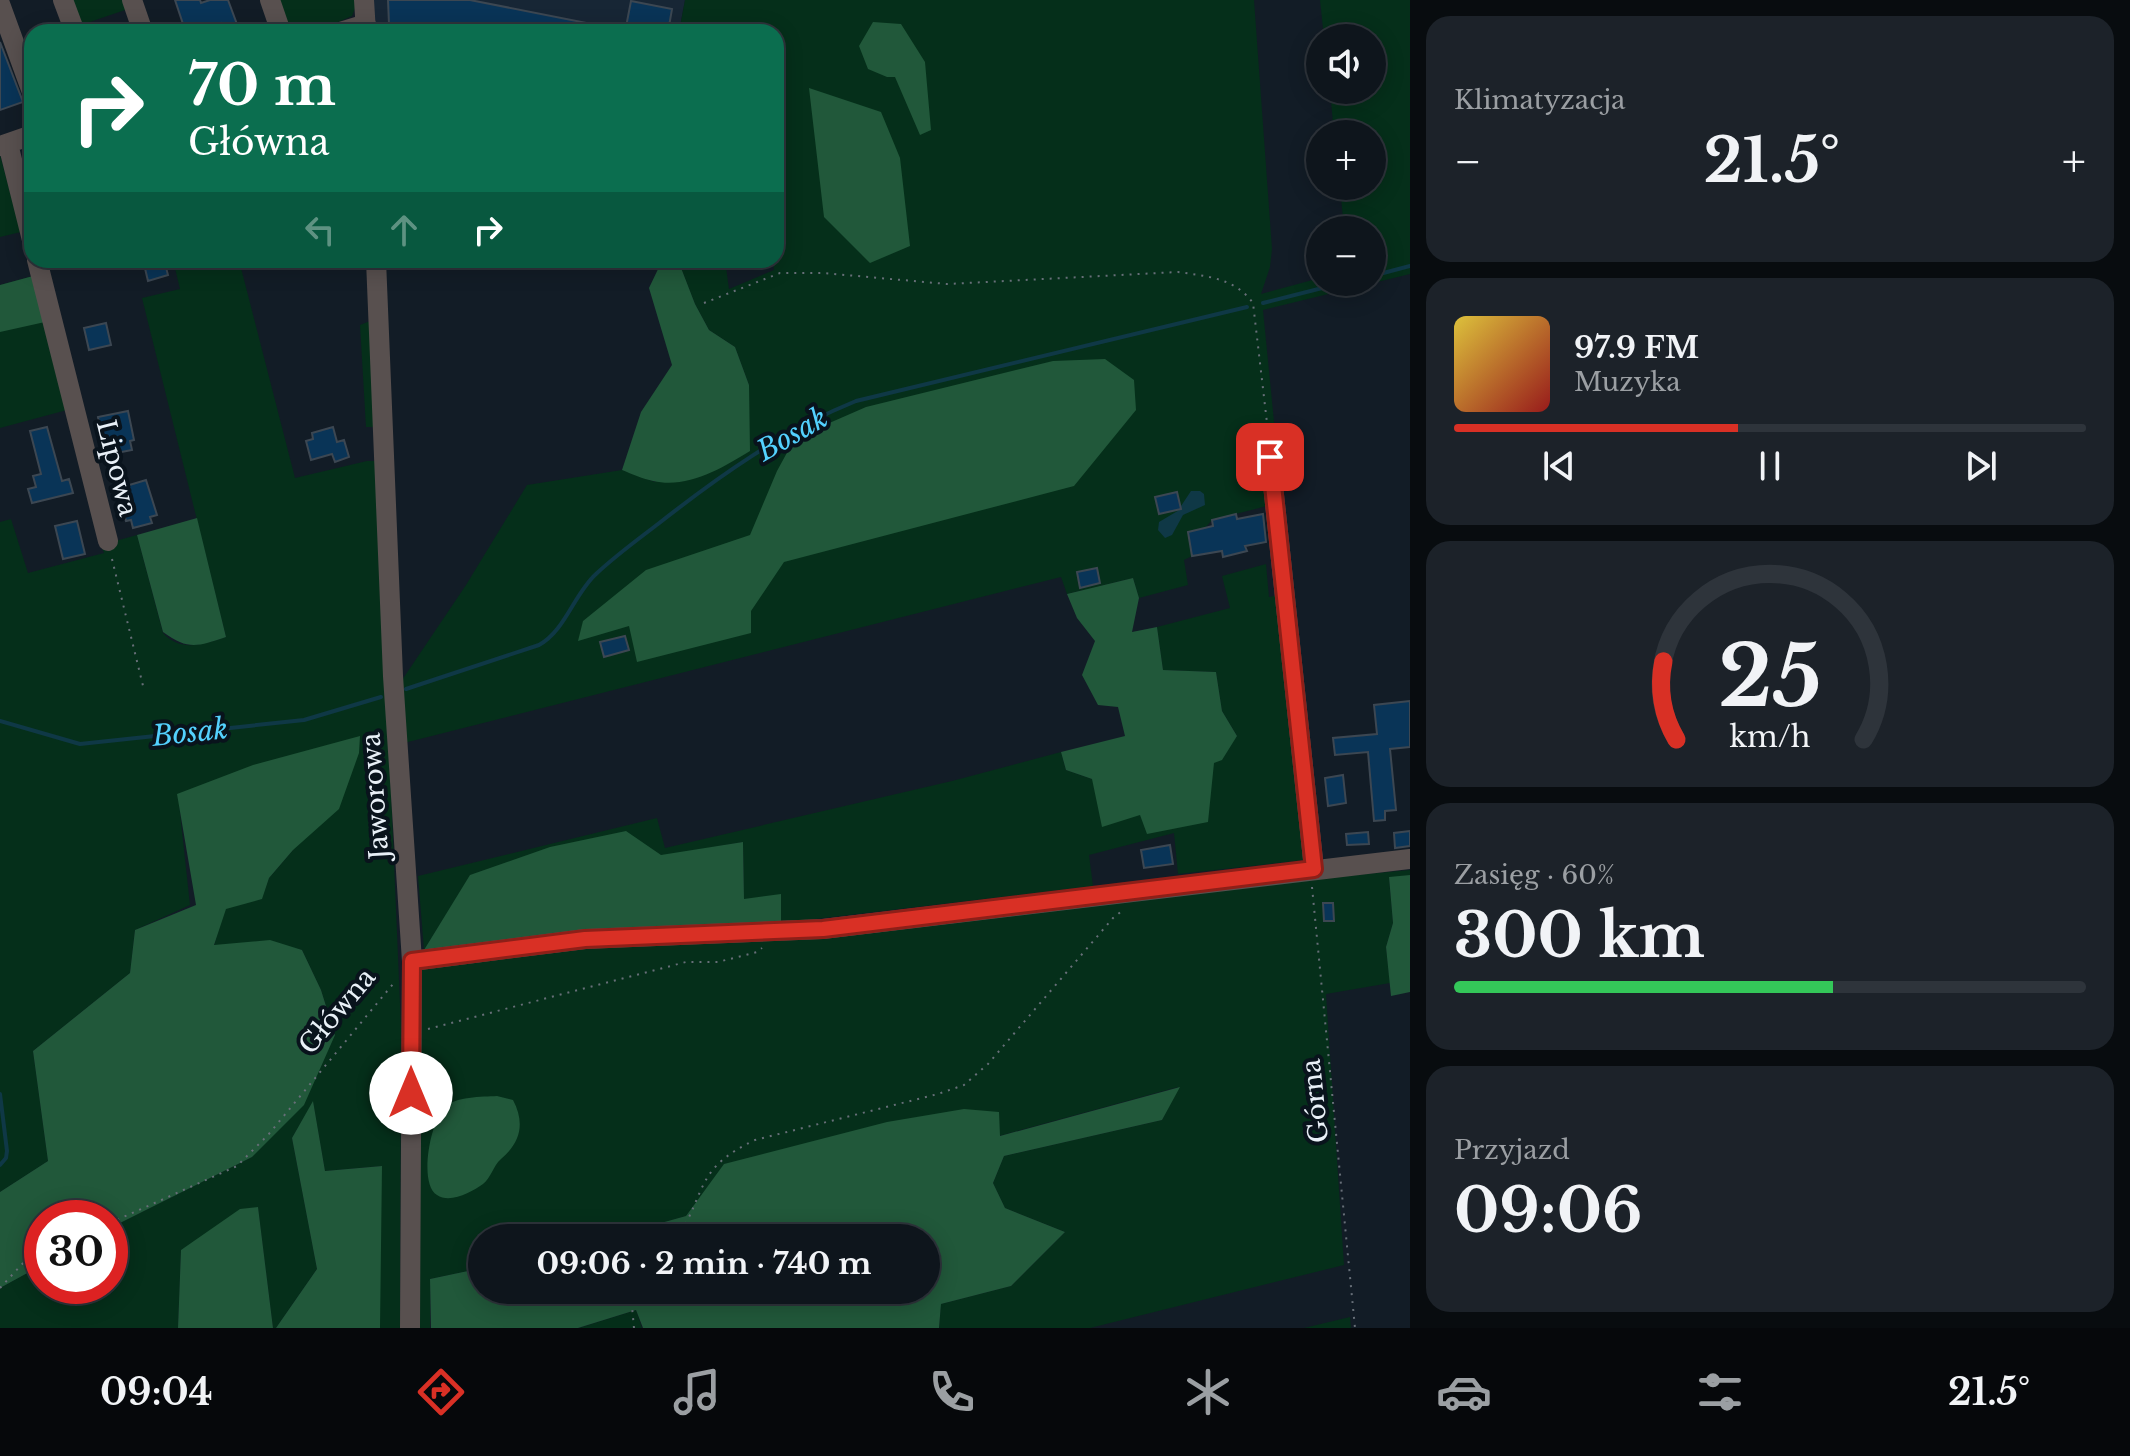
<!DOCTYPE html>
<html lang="pl">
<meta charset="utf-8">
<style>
body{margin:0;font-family:"Libre Baskerville",serif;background:#1c2229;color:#f1f3f6;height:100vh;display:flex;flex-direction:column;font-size:30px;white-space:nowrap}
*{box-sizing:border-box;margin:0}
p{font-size:26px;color:#9b9fa3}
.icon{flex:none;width:44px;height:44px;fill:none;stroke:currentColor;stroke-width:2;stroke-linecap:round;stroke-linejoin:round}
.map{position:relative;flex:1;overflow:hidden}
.sheet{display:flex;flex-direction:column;gap:16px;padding:16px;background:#080c0f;width:720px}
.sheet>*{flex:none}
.banner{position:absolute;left:24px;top:24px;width:760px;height:244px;border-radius:24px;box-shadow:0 4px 20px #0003,0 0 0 2px #2e343b;background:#0b6e4f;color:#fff;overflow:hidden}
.fabs{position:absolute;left:1306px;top:24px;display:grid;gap:16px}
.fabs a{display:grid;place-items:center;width:80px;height:80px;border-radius:50%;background:#0e151c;box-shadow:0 4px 20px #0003,0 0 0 2px #2e343b;font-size:40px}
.speed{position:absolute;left:24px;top:1200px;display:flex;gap:16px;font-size:40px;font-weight:700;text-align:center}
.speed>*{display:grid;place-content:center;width:104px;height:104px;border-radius:50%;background:#0e151c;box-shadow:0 4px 20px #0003,0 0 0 2px #2e343b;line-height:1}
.speed .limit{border:12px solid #d22;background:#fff;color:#111}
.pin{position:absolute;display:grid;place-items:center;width:68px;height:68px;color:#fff;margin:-34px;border-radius:16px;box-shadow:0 4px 12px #0006}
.me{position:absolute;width:88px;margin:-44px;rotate:0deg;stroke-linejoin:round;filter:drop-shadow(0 0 6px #0008)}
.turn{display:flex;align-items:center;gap:28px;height:168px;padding:0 32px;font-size:36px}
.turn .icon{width:104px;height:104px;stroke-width:2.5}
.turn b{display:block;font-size:56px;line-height:68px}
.lanes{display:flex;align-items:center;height:76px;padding:0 32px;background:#0003;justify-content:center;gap:40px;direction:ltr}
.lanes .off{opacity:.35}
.big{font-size:60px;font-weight:800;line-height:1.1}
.sheet .card{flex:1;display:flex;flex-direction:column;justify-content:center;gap:12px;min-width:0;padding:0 28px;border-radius:24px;background:#1c2229}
.sheet .dial{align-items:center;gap:0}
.dial svg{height:208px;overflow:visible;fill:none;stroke:#2e343b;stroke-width:7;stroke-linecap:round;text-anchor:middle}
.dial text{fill:#f1f3f6;stroke:none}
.song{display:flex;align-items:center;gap:24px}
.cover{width:96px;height:96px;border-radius:12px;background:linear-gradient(135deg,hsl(50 70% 55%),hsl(0 70% 35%))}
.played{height:8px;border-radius:4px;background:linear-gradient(90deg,#d93025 45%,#2e343b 45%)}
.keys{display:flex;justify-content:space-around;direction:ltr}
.heat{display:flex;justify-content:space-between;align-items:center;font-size:44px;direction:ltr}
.charge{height:12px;border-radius:6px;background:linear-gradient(90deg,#34c759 60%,#2e343b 0)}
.trip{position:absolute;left:468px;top:1224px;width:472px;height:80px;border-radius:40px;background:#0e151c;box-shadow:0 4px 20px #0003,0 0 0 2px #2e343b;font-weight:800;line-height:80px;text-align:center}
.tab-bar{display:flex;height:128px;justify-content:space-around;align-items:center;background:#06080b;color:#9b9fa3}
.tab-bar .icon{width:56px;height:56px}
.tab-bar .active{color:#d93025}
.tab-bar b{font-size:36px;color:#f1f3f6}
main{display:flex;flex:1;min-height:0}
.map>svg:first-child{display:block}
.built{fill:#172635}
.green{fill:#052f1a}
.forest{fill:#21583a}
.water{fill:#0f3846}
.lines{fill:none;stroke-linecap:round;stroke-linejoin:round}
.stream{stroke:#0f3846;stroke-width:4}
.building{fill:#093457;stroke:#3c4752;stroke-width:2}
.path{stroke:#676f78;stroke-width:2;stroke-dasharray:2 6;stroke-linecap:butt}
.minor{stroke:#58504f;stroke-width:20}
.route-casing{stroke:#8d1f18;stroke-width:20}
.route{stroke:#d93025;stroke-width:14}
.labels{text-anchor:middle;stroke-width:8;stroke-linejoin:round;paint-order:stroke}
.street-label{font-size:26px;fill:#e9f0f7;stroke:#09131c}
.water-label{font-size:28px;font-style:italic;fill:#53d1fe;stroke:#09131c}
</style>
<main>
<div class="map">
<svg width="1410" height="1328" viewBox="0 0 1410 1328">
<rect width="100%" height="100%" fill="#121c26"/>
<path class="built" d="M372,0H685L679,32H373Z"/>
<path class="green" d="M72,0H128L131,8L81,25Z
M274,0H358L352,16L315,32H288Z
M685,0H1254L1272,249L1270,267L1261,294L1320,278V282H1372V230H1344L1340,186H1372V134H1334L1330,90H1372V38H1324L1320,0H1410V274L1263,310L1277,452L1271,505L1212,520L1205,528L1188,532L1192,556L1184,560L1188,585L1139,598L1133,578L1067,594L1061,577L404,743L400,683L466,585L527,485L622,470L655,482L749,385L735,347L709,330L695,304L678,260H725L729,289L774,270L773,260H776V32H679Z
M0,155L21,232L0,237Z
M173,260H239L295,478L367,461H377L401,1027L400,1328H379L381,1166L325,1171L313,1102L292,1138L317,1269L276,1328H273L258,1208L181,1250L178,1328H0V1288L42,1265V1286H110V1228L252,1157L335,1035L321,990L302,950L264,941L214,946L225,905L261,899L269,878L293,850L178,794L190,905L135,930L130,973L33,1051L48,1161L0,1192V522L11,519L28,573L104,553L101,545L137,535L163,633C181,653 204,644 226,637L142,298L180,289Z
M33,276L67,410L0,428V285Z
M370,321L377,427H366L360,325Z
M1266,564L1269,597L1279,595L1305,860L1178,874L1174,833L1089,855L1093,886L781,923L744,899L743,842L661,856L471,875L424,950L418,876L657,818L665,848L952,781L1061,752L1066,770L1092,779L1214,763L1237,736L1222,711L1216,672L1163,670L1157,627L1230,608L1222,576Z
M1410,870V875L1389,878L1393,923L1386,947L1390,983L1326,994L1344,1265L1090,1328H939L941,1304L1011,1286L1065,1232L1005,1208L993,1183L1004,1156L1162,1120L1178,1087L999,1136V1112L725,1164L686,1216L609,1238H482V1268L430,1279V1328H418L422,969L544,949Z
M636,1310L642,1328H579Z
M1350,1317L1351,1328H1304Z"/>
<path class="forest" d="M873,22L901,24L925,62L931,130L920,135L895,77H887L868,69L859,46Z
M809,88L881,112L900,158L910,246L870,263L824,217Z
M667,260H678L695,304L709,330L735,347L749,385L750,451C722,468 688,489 653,481C643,479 632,474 622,470L641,412L672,365L649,288L660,265Z
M33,276L45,322L0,332V285Z
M1105,359L1134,380L1136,410L1074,486L784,562L751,611V633L637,662L629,626L578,641L583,621L646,570L750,535L777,471L795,438L866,407L1053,361Z
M197,518L226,637C198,646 189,651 163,632L137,535Z
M1133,578L1139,598L1132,632L1157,627L1163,670L1216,672L1222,711L1237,736L1222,760L1214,763L1208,822L1147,834L1140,815L1102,827L1092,779L1066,770L1061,752L1125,736L1118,707L1098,705L1082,675L1095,641L1077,618L1067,594Z
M360,736L359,753L339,809L293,850L269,878L262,899L226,909L214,945L270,940L302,950L321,990L335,1035L304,1105L252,1157L110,1228V1218H42V1265L0,1288V1192L48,1161L33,1051L130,973L135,930L196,905L177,794L253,765Z
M626,831L661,855L743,842L744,899L781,894V923L424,950L470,875L550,847Z
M1410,875V992L1391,996L1386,947L1393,923L1389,877Z
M1180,1087L1162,1120L1004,1156L993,1183L1005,1208L1065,1232L1011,1286L941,1304L939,1328H643L636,1310L578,1328H431L430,1279L482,1268V1290H926V1238H607L686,1216L724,1164L887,1122L964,1109L999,1112L1000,1136Z
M497,1096L513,1100C525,1123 521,1142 501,1159C493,1166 491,1178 483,1184C472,1192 450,1204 437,1195C418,1183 431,1121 444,1108C455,1096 482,1097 497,1096Z
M313,1101L325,1171L382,1166L380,1328H276L317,1269L292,1138Z
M258,1207L273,1328H178L181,1250L240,1209Z"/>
<path class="water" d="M1191,491H1200L1204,494L1205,505L1183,515L1172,535L1165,538L1158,530L1159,522L1181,509V506Z"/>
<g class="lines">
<path class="stream" d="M1372,276L1410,266
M1263,303L1346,282
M406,689L539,645C565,631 574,594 596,574C615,556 637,540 658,524C719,476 784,430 856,401L1247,307
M0,721L80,744L304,720L381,697
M0,1094L7,1151L6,1158L0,1165"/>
</g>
<path class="building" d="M175,0H200L201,3L210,0H228L238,27L225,32L221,23L197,32H163L183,24Z
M388,0H470L607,27L606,32H457L389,24Z
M631,1L672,9L668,32H625Z
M0,42L23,102L0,110Z
M143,260H164L168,275L148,281Z
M106,323L111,345L89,350L84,328Z
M128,411L134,440L130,441L132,450L111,454L110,449L105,450L98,417Z
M47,427L62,481L69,479L73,493L32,503L28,489L36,487L33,476L41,474L30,431Z
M333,427L337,442L344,440L349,457L335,462L332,454L311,460L306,441L313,439L312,433Z
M146,480L157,515L150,517L152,523L133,528L131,520L126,521L116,489Z
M1177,492L1181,509L1159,514L1155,497Z
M1236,514L1237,519L1263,514L1266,542L1245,546L1247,551L1223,557L1222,551L1192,556L1188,532L1213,526L1212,520Z
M77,521L85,554L63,559L55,526Z
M1097,568L1100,583L1080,588L1077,572Z
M625,636L629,650L604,657L600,642Z
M1410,701V747L1390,749L1396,810L1385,811V820L1374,821L1368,752L1335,755L1333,738L1377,734L1374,705Z
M1343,775L1346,803L1328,806L1325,778Z
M1410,831V846L1395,848L1394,833Z
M1368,832L1369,844L1347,845L1346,834Z
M1170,845L1173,864L1144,868L1141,850Z
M1323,903H1333L1334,921H1324Z"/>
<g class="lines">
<path class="path" d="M704,303L780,273H823L947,284L1178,272C1206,276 1235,278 1253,303L1269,440
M112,559L144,690
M1312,887L1355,1328
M428,1029L686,962H718L757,952L762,948
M110,1223L237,1166L268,1135L393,984
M678,1238C707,1189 696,1168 755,1140L938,1094L964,1085L988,1064L1113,918L1123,910
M0,1288L25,1261L42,1253
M634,1328L631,1296L636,1290"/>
<path class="minor" d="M63,0L75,32
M132,0L143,32
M270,0L281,32
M364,0L366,32
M0,4L32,92
M340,32L366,24
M8,144L32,240
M0,146L32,135
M37,260L108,541
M376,260L393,676L412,961L410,1328
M1270,457L1314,869
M412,961L585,939L823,929L1410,859"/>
</g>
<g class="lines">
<g class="route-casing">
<path id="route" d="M411,1093L412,961L585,939L823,929L1314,869L1270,457"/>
</g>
<use href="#route" class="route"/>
</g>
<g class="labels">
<g class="street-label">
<text transform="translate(117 468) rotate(76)" y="9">Lipowa</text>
<text transform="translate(375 796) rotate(-94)" y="9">Jaworowa</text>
<text transform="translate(337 1011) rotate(-50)" y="9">Główna</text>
<text transform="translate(1315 1101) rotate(-96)" y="9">Górna</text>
</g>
<g class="water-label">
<text transform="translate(792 434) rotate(-30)" y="10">Bosak</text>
<text transform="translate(190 732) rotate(-6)" y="10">Bosak</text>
</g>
</g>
</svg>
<div class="fabs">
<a><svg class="icon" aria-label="sound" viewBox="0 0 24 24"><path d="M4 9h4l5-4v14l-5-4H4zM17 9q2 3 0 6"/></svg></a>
<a>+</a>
<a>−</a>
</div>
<div class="speed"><div class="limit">30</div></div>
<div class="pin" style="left:1270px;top:457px;background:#d93025"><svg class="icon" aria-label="arrive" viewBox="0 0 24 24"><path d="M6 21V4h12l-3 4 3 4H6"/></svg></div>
<svg class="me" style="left:411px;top:1093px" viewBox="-20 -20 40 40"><circle r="19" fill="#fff"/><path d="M0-13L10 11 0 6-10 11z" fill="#d93025"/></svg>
<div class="trip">09:06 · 2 min · 740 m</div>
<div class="banner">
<div class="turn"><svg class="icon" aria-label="right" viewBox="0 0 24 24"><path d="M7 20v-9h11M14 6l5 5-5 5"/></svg><div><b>70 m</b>Główna</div></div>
<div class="lanes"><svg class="icon off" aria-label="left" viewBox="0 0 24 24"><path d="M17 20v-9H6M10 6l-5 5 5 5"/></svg><svg class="icon off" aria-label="ahead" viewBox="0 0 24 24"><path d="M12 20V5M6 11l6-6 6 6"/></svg><svg class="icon" aria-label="right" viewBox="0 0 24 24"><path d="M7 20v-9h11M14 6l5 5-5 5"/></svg></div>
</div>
</div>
<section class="sheet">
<div class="card"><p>Klimatyzacja</p>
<div class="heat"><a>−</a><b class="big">21.5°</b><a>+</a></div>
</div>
<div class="card">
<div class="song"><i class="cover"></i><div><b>97.9 FM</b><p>Muzyka</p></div></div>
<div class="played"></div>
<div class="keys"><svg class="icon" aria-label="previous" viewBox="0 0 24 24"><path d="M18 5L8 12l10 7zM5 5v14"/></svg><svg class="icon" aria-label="pause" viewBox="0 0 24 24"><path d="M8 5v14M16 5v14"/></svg><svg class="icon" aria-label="next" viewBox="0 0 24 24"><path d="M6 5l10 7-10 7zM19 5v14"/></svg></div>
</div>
<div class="card dial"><svg viewBox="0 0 100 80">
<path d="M14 69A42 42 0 1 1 86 69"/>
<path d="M14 69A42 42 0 0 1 9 39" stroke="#d93025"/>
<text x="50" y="56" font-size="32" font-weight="700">25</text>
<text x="50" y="72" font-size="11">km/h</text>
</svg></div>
<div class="card"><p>Zasięg · 60%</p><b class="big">300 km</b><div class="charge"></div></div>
<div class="card"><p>Przyjazd</p><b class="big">09:06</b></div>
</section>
</main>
<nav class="tab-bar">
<b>09:04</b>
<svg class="icon active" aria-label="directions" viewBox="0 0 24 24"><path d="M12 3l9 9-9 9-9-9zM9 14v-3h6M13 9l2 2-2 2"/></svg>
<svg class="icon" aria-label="music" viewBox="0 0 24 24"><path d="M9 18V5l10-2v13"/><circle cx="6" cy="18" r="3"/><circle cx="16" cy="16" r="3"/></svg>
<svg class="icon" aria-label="phone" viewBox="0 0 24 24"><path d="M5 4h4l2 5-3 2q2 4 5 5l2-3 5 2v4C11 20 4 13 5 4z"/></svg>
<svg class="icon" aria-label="climate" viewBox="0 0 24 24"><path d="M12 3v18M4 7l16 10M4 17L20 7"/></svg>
<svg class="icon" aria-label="car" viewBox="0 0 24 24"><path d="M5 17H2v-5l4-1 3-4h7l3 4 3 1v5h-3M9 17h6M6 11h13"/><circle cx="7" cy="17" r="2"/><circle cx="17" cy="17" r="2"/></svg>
<svg class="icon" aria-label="filters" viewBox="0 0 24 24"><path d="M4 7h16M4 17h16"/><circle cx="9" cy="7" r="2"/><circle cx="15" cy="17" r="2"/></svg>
<b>21.5°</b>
</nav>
